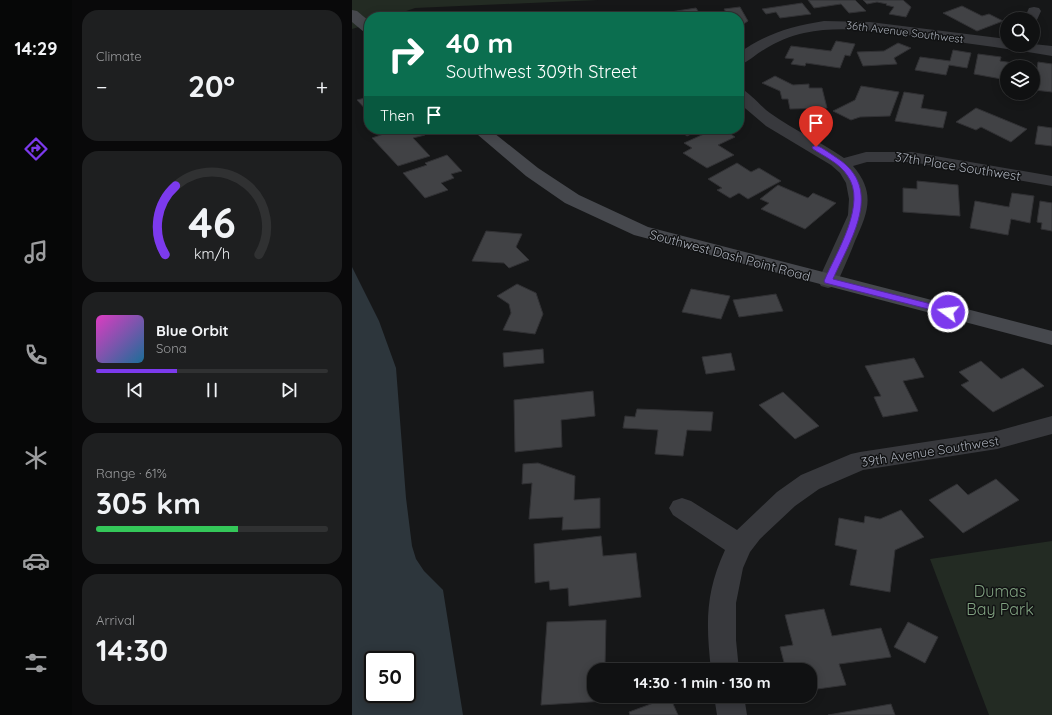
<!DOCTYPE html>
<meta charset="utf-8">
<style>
body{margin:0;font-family:Quicksand,sans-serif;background:#1e1f20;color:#f1f3f6;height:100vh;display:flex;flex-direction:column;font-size:15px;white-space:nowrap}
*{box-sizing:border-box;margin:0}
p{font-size:13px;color:#9c9d9f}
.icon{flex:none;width:22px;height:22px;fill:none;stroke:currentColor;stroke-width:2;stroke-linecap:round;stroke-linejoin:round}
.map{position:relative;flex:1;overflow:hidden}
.panel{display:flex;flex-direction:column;gap:10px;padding:10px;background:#09090a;width:280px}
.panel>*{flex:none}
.top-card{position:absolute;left:12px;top:12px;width:380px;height:122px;border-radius:16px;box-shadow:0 2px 10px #0003,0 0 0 1px #303132;background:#0b6e4f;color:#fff;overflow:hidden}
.fabs{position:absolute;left:648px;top:12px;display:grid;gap:8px}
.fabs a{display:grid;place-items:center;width:40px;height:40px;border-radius:50%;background:#101112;box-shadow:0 2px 10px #0003,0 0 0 1px #303132;font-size:20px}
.speed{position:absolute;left:12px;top:651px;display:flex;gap:8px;font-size:20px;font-weight:700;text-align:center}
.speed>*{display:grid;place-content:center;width:52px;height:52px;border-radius:50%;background:#101112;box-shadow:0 2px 10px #0003,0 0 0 1px #303132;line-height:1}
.speed .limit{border:2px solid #111;border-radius:6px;background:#fff;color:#111}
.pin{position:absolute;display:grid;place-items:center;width:34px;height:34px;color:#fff;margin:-41px -17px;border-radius:50% 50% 50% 0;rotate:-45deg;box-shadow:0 0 4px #0007}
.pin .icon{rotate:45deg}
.me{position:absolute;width:44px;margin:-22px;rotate:284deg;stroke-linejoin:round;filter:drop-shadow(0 0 3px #0008)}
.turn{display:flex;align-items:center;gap:14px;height:84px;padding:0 16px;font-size:18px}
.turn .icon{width:52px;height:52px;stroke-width:2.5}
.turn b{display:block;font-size:28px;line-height:34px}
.then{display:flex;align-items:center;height:38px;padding:0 16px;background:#0003;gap:8px;font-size:15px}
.big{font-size:30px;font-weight:800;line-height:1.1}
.panel .tile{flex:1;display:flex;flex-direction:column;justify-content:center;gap:6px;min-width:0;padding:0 14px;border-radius:16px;background:#1e1f20}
.panel .dial{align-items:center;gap:0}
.dial svg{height:104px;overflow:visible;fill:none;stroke:#303132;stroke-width:7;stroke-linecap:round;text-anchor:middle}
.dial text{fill:#f1f3f6;stroke:none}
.song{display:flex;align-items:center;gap:12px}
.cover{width:48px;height:48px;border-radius:6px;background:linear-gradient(135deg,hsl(310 70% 55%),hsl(200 70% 35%))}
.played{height:4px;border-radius:2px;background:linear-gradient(90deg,#7c3aed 35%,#303132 35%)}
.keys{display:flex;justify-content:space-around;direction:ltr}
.heat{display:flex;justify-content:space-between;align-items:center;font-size:22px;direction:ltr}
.charge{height:6px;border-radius:3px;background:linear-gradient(90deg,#34c759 61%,#303132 0)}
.trip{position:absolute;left:235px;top:663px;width:230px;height:40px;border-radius:16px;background:#101112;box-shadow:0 2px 10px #0003,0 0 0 1px #303132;font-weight:800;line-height:40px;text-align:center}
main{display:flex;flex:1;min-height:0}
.menu{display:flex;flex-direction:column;width:72px;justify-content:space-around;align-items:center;background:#060707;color:#9c9d9f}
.menu .icon{width:28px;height:28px}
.menu .active{color:#7c3aed}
.menu b{font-size:18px;color:#f1f3f6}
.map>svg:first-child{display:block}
.green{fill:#232b23}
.water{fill:#2d363c;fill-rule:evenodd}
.building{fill:#414245;stroke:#313134}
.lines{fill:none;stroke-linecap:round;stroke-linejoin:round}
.minor{fill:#38393d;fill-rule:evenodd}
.secondary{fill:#46484d;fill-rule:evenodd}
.route{fill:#7c3aed;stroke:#51269a}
.labels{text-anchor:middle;stroke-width:3;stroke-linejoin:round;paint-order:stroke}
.far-street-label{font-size:11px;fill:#a9aeb8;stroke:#111213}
.street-label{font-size:13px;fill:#a9aeb8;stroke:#111213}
.near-park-label{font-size:16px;fill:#81a281;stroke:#111213}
</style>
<main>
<nav class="menu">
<b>14:29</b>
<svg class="icon active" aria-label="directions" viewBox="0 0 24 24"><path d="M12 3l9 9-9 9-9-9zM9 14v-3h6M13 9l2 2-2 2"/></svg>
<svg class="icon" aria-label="music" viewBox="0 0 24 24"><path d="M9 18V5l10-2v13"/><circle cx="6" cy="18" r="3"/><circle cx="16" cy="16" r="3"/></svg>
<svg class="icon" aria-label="phone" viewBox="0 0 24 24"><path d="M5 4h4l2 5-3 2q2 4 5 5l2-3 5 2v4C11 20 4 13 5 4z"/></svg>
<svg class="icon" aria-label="climate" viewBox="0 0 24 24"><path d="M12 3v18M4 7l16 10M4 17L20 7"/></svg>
<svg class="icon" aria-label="car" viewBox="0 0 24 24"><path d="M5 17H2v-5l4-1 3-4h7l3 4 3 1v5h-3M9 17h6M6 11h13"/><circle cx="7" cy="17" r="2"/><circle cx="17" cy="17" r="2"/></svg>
<svg class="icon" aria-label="filters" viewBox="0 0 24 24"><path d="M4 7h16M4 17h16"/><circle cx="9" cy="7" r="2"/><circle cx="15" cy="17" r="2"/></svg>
</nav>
<section class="panel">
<div class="tile"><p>Climate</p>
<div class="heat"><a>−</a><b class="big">20°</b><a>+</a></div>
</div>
<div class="tile dial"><svg viewBox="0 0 100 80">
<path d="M14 69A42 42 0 1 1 86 69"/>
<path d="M14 69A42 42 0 0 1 22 16" stroke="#7c3aed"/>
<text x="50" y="56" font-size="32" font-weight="700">46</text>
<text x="50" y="72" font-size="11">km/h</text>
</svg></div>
<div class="tile">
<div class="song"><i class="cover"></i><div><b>Blue Orbit</b><p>Sona</p></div></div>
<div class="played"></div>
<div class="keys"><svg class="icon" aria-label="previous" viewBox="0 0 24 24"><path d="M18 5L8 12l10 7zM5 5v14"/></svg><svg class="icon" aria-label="pause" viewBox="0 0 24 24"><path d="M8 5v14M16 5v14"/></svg><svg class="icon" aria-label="next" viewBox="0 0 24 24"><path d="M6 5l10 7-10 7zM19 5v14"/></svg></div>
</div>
<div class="tile"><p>Range · 61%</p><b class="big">305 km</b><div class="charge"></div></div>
<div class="tile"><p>Arrival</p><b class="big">14:30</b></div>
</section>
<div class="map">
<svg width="700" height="715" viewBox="0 0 700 715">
<rect width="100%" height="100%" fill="#161718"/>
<path class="green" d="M0,0H246L63,8L37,17H17V24L0,29Z
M700,541V715H637L578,559Z"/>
<path class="water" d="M0,267L27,321L44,368L54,498L60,546L64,559L72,571L91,590L111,715H0ZM21,660H55V694H21Z"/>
<path class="building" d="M456,0H503L514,11L497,13L489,4L462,8Z
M511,0H551L559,7L554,17L537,14L542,7L534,5L535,4L525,2L515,4Z
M450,3L459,14L428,18L424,12L414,14L410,9Z
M610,6L630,16L637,14L651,21L625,31L591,13Z
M388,7L396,21L387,27V17H377L372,9Z
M344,8L350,17H301L299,15Z
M484,41L503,44L498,56L493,55L488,68L454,63L453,66L439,64L442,59L433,58L439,46L479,51Z
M546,43L559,48L542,58L545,64L511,66L505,52L532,51Z
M601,50L619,53L615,68L597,65L594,75L563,70L568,57L598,61Z
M626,54L649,57L648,61L675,65V67H655V80L622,74Z
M686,62L700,64V92L682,90Z
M423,76L441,85L457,84V88H470L475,108L438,109L436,99H430L428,91L410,83Z
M509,86L547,92L538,116L508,117L499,120L481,111L503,100Z
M552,92L572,95L569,108L595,112L591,128L543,121Z
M17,97V113L5,100Z
M624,108L675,129L659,142L629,127L624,130L604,122Z
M686,126L700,128V146L683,144Z
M46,129H68L73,135L61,138L78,156L46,166L20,138Z
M318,129H349L335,136L327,130L322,132Z
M363,129H371L383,137L366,145L382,155L355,168L331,153L340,148L332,143Z
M95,155L110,171L99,174L102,178L89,183L96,190L73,198L51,173L75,165L73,163Z
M385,163L399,172L407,168L429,181L396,199L387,193L378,198L365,190L370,188L356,179Z
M565,181L606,185L608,216L551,212V188L565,189Z
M426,185L456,198L461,193L484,203L453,229L409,209L417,203L408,199Z
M660,193L682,196L678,223L659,219L656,235L618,228L623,201L657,207Z
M688,201L700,203V231L689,229L690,223L685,222Z
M134,231L170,234L164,247L177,260L157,268L152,263L120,261Z
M165,284L184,293L191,314L183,334L151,330L159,313L157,304L145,296Z
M339,289L378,296L369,319L330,312Z
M424,294L431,311L387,317L381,300Z
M191,349L192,363L152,367L151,353Z
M379,353L383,370L354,374L350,357Z
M562,358L572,377L551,381L566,411L531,417L522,397L529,396L513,366Z
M629,361L649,379L671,368L692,386L641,412L609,385L617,381L607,372Z
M241,391L243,416L209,420L210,447L163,452L162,400Z
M431,392L467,426L443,439L407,405Z
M285,409L361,412L359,431L335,430L331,456L303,454L306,430L271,428L273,416L283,417Z
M186,463L223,476L222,500L248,498V528L210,530L211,517L177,519L180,483L170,484L171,464Z
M644,479L667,500L611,533L577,500L605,484L616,495Z
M549,510L572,537L543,550L538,592L498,585L505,550L483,545L487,518L512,523L513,516L528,519Z
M249,536L251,556L284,553L289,597L217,606L216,588L198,590L197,581L183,583L182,544Z
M472,609L480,636L529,628L539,657L487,664L494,685L458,690V670H434L428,647L441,645L433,615Z
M254,620L253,666L286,665V670H242V696H286V699L189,705L195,622Z
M556,622L586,637L573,663L542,647Z
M318,697L326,715H278L277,712Z
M539,704L543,715H476Z"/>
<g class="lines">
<path class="minor" d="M682,7L687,8L689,11L684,22L681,23V19H672L677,8Z
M472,21L518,22L655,39V45H681V44L700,46V56C657,49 614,43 570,37C531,32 491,25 452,33C438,36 424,42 413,49C404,54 397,62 387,65V53C413,34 440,26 472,21Z
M387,88C397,91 408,106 418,113C441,130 468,141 492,158L514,152H560L700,176V186L560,162H515L501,166C524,193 516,212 503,241C498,254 492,268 486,281L483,286L476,288L469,286L466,281L496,215L497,199L494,183L488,173L479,165L414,126L387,103Z
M700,416V434L645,449L511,470L467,489L443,506L408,539L398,552L391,568L384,603V640L387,670H359C354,624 353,593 373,550L321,515L317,508L321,501L330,498L339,501L385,530L425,492L449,475L499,454L508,452L645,431Z
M362,696H392L395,715H365Z"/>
<path class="secondary" d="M0,10L5,11L17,21V33L12,32L0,22Z
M119,129H137L186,168L227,195L296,227L700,331V345L282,235L213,203L174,176Z"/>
</g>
<path class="route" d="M464,145C471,148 479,154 485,158C533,189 498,240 481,279L599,309L600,312L599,314H596L473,283L472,281C484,253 516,203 495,175C487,163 473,157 461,149L460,147Z"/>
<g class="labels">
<g class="far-street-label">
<text transform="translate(553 32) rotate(7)" y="4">36th Avenue Southwest</text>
</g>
<g class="street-label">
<text transform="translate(606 166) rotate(9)" y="5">37th Place Southwest</text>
<text transform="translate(378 255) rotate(15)" y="5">Southwest Dash Point Road</text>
<text transform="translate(578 451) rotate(-9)" y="5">39th Avenue Southwest</text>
</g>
<g class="near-park-label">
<text x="648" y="597">Dumas<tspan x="648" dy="18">Bay Park</tspan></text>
</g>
</g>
</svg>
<div class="fabs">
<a><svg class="icon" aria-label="search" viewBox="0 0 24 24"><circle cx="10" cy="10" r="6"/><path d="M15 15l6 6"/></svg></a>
<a><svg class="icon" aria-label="layers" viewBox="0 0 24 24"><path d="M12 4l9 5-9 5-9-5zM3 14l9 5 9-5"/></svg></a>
</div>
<div class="speed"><div class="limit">50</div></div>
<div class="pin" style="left:464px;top:147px;background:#d93025"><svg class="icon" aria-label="arrive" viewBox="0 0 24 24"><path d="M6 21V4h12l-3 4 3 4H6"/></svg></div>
<svg class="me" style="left:596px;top:312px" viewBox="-20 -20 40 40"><circle r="17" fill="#7c3aed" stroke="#fff" stroke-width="3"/><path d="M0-11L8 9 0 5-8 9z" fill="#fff"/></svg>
<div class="trip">14:30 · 1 min · 130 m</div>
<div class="top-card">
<div class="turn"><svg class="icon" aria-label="right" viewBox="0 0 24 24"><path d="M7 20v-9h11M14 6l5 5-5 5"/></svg><div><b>40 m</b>Southwest 309th Street</div></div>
<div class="then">Then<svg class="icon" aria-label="arrive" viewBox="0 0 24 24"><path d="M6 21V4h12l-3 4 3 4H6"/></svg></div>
</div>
</div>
</main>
